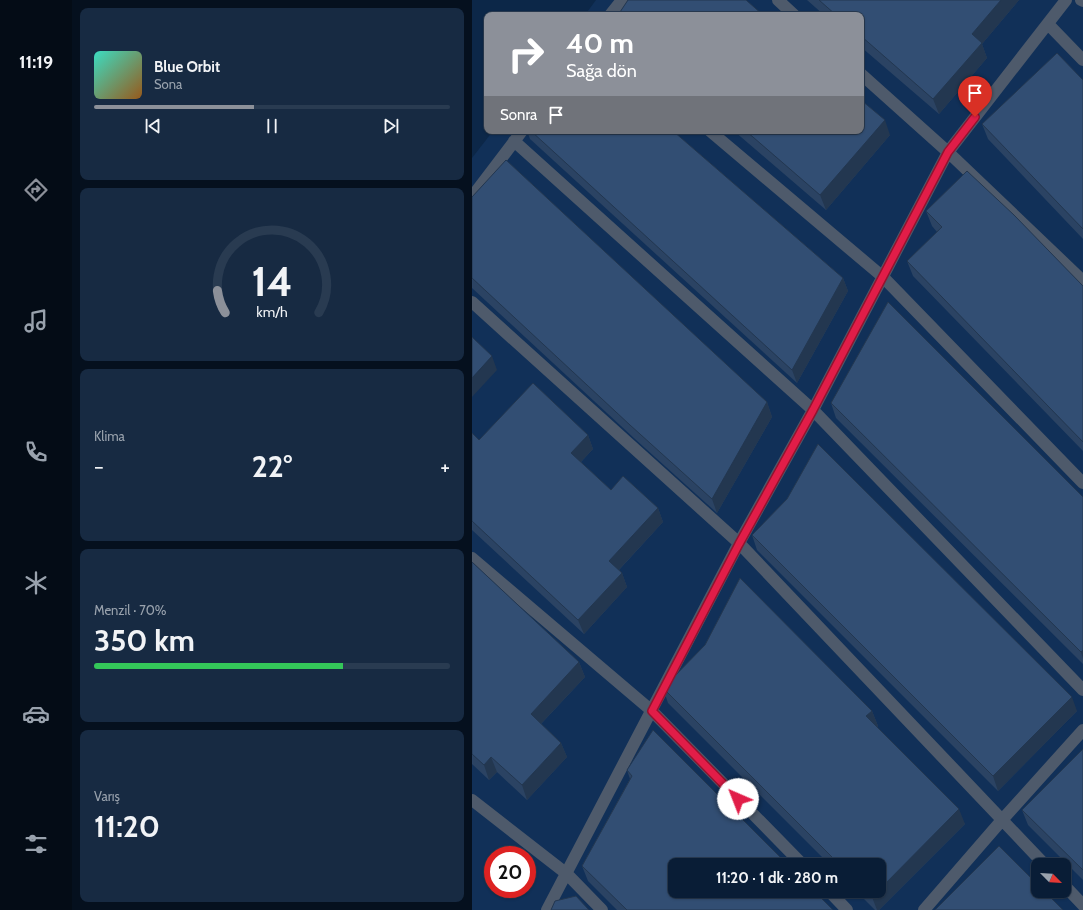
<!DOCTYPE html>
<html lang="tr">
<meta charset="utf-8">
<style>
body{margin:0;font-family:Cabin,sans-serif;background:#172a42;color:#f1f3f6;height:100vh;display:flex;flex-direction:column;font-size:15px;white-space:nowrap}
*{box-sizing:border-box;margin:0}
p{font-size:13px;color:#99a2ad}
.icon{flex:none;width:22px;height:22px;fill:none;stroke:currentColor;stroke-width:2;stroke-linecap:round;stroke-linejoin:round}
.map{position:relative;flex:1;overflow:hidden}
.panel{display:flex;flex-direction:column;gap:8px;padding:8px;background:#05101e;width:400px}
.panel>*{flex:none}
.banner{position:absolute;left:12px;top:12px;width:380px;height:122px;border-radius:8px;box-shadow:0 1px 3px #0004,0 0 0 1px #293b51;background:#8c9099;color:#fff;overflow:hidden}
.needle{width:26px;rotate:114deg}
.buttons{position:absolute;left:559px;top:858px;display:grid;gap:8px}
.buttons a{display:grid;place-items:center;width:40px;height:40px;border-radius:8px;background:#091d36;box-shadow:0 1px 3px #0004,0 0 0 1px #293b51;font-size:20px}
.speed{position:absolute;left:12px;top:846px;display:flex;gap:8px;font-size:20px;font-weight:700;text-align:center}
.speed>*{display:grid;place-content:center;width:52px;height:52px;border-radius:50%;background:#091d36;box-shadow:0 1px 3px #0004,0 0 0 1px #293b51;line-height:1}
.speed .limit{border:6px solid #d22;background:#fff;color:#111}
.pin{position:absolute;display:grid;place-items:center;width:34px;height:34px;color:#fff;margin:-41px -17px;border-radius:50% 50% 50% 0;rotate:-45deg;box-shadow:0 0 4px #0007}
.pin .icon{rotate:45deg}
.me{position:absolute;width:44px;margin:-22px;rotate:316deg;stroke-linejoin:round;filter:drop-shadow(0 0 3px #0008)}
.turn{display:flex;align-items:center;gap:14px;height:84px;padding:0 16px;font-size:18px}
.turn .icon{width:52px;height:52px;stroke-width:2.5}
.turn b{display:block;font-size:28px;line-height:34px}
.then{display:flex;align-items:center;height:38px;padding:0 16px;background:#0003;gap:8px;font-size:15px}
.big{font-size:30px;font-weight:800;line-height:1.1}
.panel .card{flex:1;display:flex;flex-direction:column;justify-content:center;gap:6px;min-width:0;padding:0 14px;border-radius:8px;background:#172a42}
.panel .dial{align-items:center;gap:0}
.dial svg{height:104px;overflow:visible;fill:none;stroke:#293b51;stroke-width:7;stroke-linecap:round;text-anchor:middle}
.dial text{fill:#f1f3f6;stroke:none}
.song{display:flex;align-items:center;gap:12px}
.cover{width:48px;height:48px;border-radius:6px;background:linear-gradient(135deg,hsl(170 70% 55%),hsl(30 70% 35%))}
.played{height:4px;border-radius:2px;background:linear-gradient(90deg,#8c9099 45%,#293b51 45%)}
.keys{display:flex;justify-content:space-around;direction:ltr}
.heat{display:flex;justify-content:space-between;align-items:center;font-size:22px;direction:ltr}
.charge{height:6px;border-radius:3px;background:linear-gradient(90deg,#34c759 70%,#293b51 0)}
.trip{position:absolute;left:196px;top:858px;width:218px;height:40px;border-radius:8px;background:#091d36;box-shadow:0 1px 3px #0004,0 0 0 1px #293b51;font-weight:800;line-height:40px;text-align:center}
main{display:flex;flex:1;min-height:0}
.tabs{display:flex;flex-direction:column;width:72px;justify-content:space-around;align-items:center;background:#040c16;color:#99a2ad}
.tabs .icon{width:28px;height:28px}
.tabs .active{color:#8c9099}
.tabs b{font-size:18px;color:#f1f3f6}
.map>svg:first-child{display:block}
.built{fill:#113058;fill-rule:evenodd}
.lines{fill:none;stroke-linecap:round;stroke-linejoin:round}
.minor{stroke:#4e5a6b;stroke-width:12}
.wall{fill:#2b4363}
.shaded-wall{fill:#233750}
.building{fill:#324e73;stroke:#233750}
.route-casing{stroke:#92132f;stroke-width:10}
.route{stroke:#e11d48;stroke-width:7}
</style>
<main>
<nav class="tabs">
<b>11:19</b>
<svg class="icon active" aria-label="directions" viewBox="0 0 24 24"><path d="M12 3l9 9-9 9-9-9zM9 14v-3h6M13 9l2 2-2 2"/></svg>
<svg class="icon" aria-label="music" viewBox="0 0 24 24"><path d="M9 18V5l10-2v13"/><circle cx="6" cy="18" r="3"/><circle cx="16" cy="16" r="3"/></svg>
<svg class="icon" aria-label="phone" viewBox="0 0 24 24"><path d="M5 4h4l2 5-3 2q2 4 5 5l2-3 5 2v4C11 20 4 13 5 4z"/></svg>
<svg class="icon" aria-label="climate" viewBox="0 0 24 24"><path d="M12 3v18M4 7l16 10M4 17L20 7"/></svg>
<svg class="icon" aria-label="car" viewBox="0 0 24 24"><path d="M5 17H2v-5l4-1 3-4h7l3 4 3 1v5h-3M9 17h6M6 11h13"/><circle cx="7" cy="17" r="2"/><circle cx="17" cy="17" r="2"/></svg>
<svg class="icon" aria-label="filters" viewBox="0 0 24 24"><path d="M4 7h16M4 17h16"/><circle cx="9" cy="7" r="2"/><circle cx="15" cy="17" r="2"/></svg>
</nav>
<section class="panel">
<div class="card">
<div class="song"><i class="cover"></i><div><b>Blue Orbit</b><p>Sona</p></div></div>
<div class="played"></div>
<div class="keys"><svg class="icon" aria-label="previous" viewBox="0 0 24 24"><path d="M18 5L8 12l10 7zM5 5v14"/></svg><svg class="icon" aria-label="pause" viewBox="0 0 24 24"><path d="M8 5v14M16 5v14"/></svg><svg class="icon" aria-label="next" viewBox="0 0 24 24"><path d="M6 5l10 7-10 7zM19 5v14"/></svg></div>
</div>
<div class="card dial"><svg viewBox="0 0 100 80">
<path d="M14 69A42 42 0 1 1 86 69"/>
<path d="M14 69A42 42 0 0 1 8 52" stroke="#8c9099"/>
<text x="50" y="56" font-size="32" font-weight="700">14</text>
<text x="50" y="72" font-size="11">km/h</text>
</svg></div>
<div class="card"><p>Klima</p>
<div class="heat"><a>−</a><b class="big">22°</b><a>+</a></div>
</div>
<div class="card"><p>Menzil · 70%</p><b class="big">350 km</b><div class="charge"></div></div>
<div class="card"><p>Varış</p><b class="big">11:20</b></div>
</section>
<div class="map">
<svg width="611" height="910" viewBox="0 0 611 910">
<rect width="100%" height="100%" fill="#0c2748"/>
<path class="built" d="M124,0H611V910H0V158L21,131H389V15H113ZM21,855H55V889H21ZM203,865H407V891H203ZM566,865H592V891H566Z"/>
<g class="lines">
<path class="minor" d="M306,0L322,15
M609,0L611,1
M138,15L150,0
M576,24L611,60
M389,74L476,152L611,281
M238,131L411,277L611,483
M42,141L341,410L611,690
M0,197L50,131
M0,302L267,543L573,865
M0,558L180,711L331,865
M0,800L95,874L130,910
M592,885L611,905
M357,891L375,910
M75,910L267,543L341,410L476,152L594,0
M452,910L530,820L611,730"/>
</g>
<path class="wall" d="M335,0H547L510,44L515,58L467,114L389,47V15H352Z
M611,80V239L516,139L510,124Z
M55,131H201L371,278L376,291L325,383L58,139Z
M262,131H389L418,135L354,210Z
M0,197L295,402L300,417L245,513L163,439L0,288Z
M454,211L611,286V451L441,276L435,261L465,232L460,226Z
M359,403L611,497V664L364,418Z
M0,433L7,440L116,435L121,449L109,462L139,490L186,508L191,522L147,570L150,573L155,587L112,634L0,530Z
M315,499L605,711L526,791L285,550L280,535Z
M0,562L107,662L113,677L69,724L89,743L95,757L55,800L25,772L17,780L0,764Z
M191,688L400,711L406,726L405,727L493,824L407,910H403L384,891H407V865H358L196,703Z
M611,749V880L556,825L550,810Z
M155,770L361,910H145L116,881L110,866L158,779Z"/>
<path class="shaded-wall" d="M529,0H547L510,44L515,58L467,114L461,99L500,34Z
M413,120L418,135L354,210L348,195Z
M371,278L376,291L325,383L320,370Z
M20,356L25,370L0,397V378Z
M295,402L300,417L245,513L240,499Z
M116,435L121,449L104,467L99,453Z
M186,508L191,522L142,575L137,561Z
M150,573L155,587L112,634L106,620Z
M611,650V659L609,652Z
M107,662L113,677L64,729L59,714Z
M600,697L605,711L526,791L521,776Z
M400,711L406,726L400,731L394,716Z
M89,743L95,757L55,800L50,785Z
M19,757L25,772L17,780L12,765Z
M487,809L493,824L407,910H405L400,897L406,891H407V890Z"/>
<path class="building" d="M156,0H274L291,15H146Z
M347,0H529L500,34L510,43L461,99L389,36V15H364Z
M585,53L611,80V229L510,124Z
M389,100L413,120L348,195L274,131H389Z
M59,131H201L371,278L320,370Z
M34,160L295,402L240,499L158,425L0,278V197Z
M495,171L542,215L611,286V442L435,261L470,227L454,211Z
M416,302L611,497V650L609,652L359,403Z
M0,337L20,356L0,378Z
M61,383L116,435L99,453L139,490L151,476L186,508L137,561L150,573L106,620L0,521V433L7,440Z
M346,444L600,697L521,776L280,535L315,499Z
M0,562L107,662L59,714L89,743L50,785L19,757L12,765L0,754Z
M268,578L400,711L394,716L487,809L407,890V865H368L191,688L233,645Z
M181,730L316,865H203V891H342L361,910H155L110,866L160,776L155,770Z
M611,749V870L550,810Z
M527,846L566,885V891H572L591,910H463Z
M394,891H406L400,897Z
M104,896L117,910H79L83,901Z"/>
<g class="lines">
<g class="route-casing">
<path id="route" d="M266,799L180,711L267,544L341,410L476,152L503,117"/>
</g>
<use href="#route" class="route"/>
</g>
</svg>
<div class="buttons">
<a><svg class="needle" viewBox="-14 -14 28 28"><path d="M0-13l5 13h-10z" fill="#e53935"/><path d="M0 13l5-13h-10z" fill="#99a2ad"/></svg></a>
</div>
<div class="speed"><div class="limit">20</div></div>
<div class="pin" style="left:503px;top:117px;background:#d93025"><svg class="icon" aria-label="arrive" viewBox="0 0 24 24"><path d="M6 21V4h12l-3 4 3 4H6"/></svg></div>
<svg class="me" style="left:266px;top:799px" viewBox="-20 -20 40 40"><circle r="19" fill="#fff"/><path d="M0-13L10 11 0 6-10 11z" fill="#e11d48"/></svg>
<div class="trip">11:20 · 1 dk · 280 m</div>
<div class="banner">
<div class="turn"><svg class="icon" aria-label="right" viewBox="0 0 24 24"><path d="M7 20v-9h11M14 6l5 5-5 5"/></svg><div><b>40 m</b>Sağa dön</div></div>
<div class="then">Sonra<svg class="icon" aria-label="arrive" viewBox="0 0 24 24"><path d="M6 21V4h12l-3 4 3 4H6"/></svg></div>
</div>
</div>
</main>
